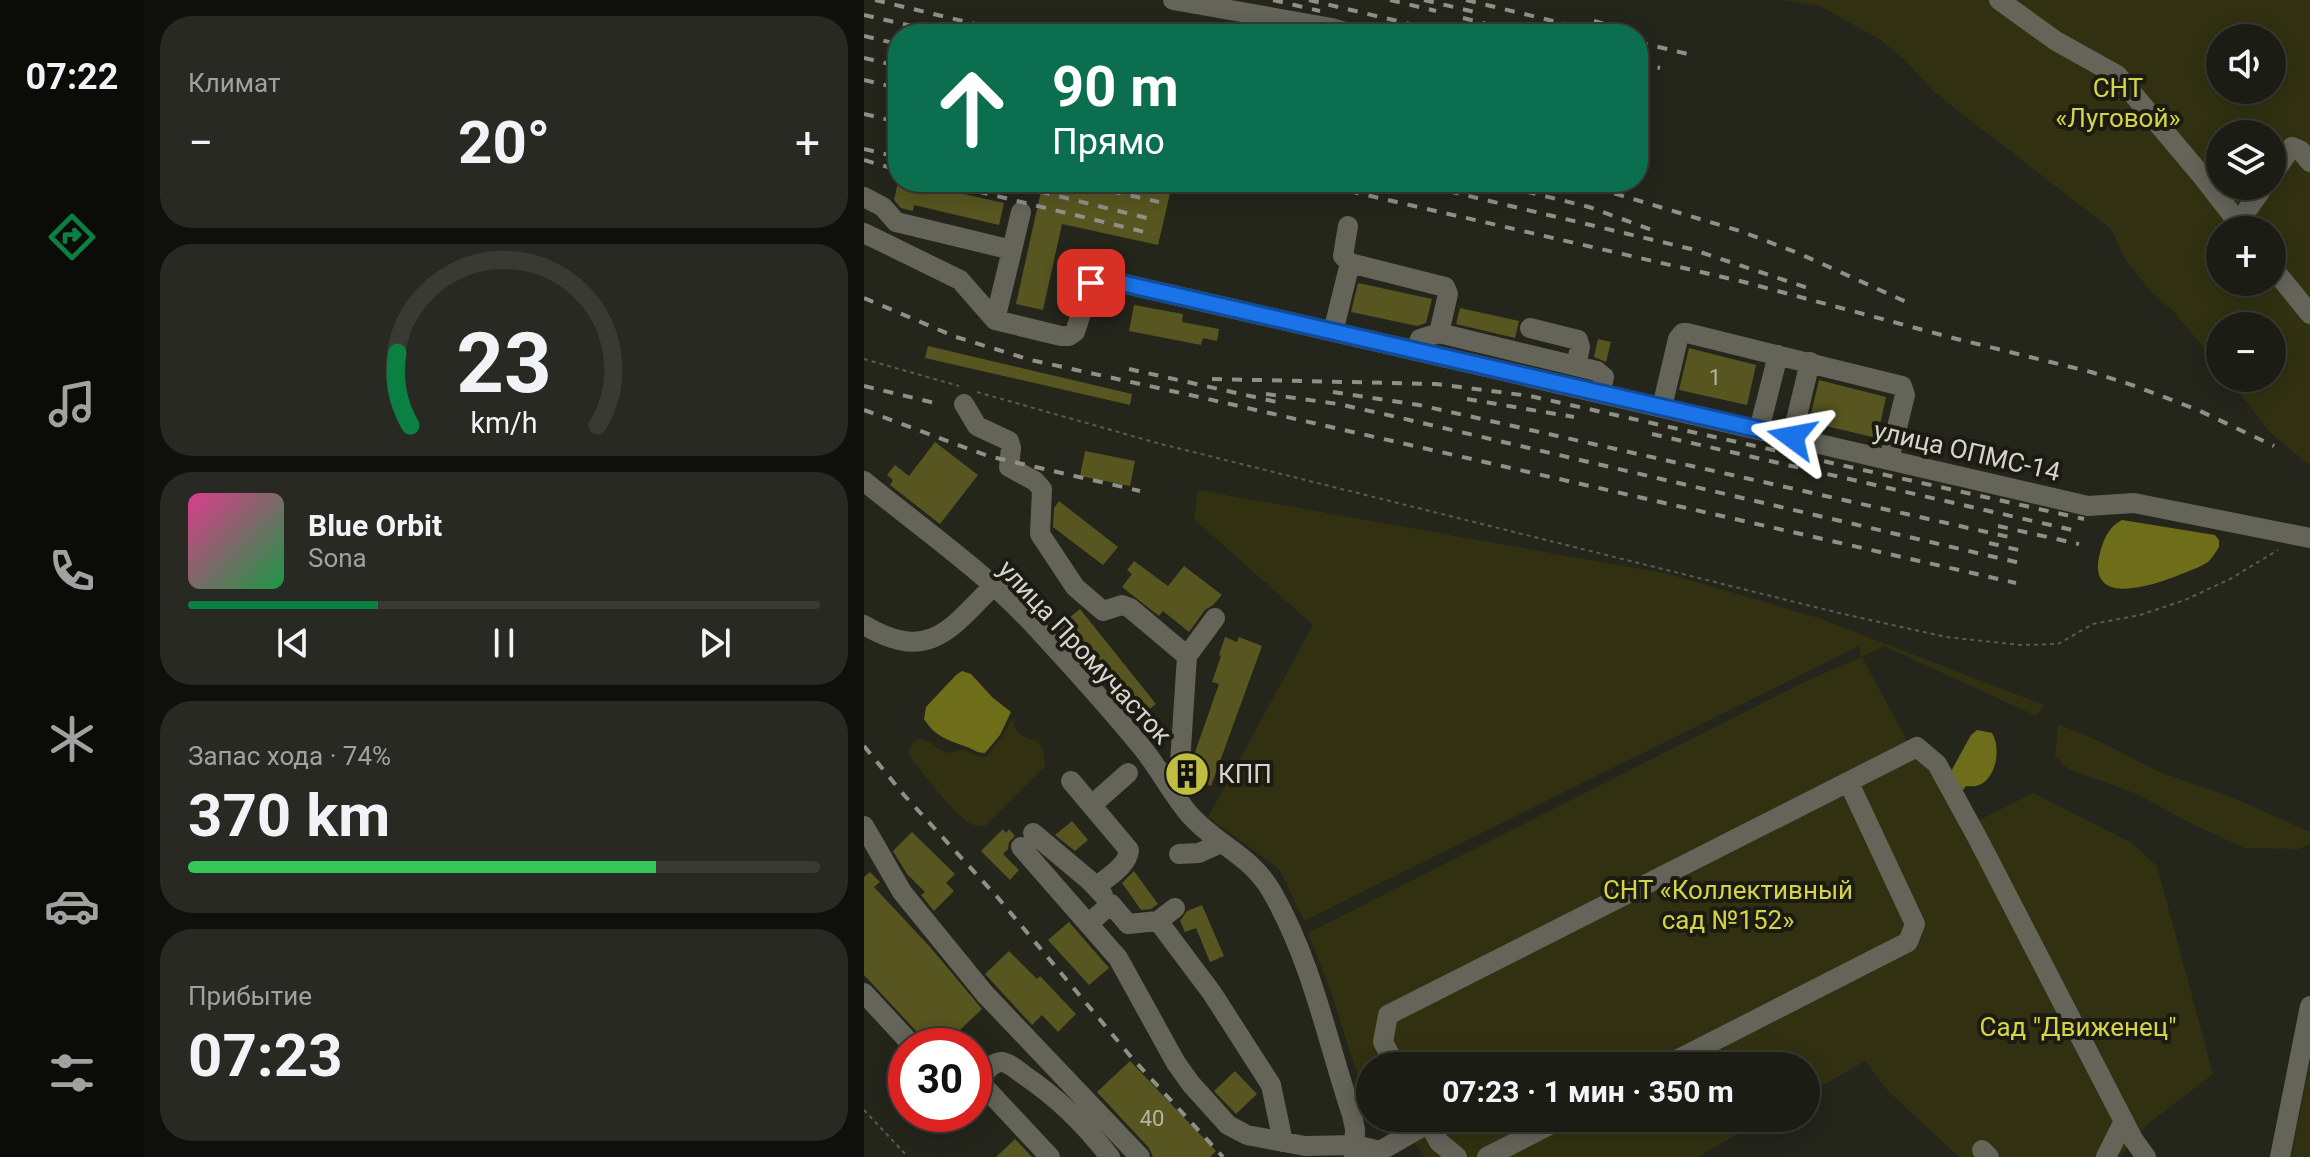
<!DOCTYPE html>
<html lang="ru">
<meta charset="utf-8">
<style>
body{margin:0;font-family:Roboto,sans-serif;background:#282922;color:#f1f3f6;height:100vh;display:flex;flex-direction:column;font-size:30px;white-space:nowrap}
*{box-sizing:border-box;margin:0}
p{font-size:26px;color:#a0a1a0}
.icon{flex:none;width:44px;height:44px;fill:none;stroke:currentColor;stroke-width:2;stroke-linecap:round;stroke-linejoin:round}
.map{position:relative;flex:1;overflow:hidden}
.details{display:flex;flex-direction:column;gap:16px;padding:16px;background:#0f0f0b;width:720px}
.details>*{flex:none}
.top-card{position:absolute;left:24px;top:24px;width:760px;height:168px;border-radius:32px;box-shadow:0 4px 20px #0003,0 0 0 2px #393a34;background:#0b6e4f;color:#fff;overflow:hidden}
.tools{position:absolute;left:1342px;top:24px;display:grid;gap:16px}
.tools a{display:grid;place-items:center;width:80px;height:80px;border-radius:50%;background:#1b1c14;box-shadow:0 4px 20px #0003,0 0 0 2px #393a34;font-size:40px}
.speed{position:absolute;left:24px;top:1028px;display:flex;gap:16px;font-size:40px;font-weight:700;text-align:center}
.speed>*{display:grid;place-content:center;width:104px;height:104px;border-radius:50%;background:#1b1c14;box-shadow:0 4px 20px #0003,0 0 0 2px #393a34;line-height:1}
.speed .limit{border:12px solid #d22;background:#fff;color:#111}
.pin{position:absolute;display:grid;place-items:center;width:68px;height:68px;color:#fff;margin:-34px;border-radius:16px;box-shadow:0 4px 12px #0006}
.me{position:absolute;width:88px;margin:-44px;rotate:283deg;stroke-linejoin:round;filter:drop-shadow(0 0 6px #0008)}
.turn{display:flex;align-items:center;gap:28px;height:168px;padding:0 32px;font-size:36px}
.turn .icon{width:104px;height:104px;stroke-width:2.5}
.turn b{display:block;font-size:56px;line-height:68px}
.big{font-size:60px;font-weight:700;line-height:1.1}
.details .widget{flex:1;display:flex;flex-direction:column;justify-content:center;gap:12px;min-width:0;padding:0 28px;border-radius:32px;background:#282922}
.details .dial{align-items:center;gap:0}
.dial svg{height:208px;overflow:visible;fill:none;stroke:#393a34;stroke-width:7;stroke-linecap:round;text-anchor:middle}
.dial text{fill:#f1f3f6;stroke:none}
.song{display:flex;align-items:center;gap:24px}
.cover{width:96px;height:96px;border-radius:12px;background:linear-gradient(135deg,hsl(330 70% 55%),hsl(140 70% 35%))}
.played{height:8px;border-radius:4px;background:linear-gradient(90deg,#0b8043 30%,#393a34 30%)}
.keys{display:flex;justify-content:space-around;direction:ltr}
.heat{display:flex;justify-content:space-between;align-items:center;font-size:44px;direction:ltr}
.charge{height:12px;border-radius:6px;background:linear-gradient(90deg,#34c759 74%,#393a34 0)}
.trip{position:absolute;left:492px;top:1052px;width:464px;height:80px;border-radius:40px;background:#1b1c14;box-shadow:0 4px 20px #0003,0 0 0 2px #393a34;font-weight:700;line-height:80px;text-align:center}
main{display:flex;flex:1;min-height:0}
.tab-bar{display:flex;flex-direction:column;width:144px;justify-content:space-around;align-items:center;background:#0b0b08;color:#a0a1a0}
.tab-bar .icon{width:56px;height:56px}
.tab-bar .active{color:#0b8043}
.tab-bar b{font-size:36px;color:#f1f3f6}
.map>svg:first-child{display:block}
.green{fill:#313111;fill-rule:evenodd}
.water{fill:#6e6d1a}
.building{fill:#575620}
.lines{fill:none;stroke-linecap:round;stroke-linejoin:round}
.path{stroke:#5a5b52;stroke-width:2;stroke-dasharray:4 4;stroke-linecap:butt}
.minor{stroke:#646459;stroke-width:20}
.rail{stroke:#909089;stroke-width:4;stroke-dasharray:10 10;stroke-linecap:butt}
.route-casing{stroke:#114b97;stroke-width:20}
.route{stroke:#1a73e8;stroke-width:14}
.labels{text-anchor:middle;stroke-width:8;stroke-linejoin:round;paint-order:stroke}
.number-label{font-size:22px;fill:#b6b5a3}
.park-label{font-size:26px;fill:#d5d348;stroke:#1b1b12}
.street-label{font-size:26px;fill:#d5d5cf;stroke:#1b1b12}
.poi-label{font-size:26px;fill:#d5d5cf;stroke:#1b1b12;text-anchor:start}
</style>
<main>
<nav class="tab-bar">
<b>07:22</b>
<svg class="icon active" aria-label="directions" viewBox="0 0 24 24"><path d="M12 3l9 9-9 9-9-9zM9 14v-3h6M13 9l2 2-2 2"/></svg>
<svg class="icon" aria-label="music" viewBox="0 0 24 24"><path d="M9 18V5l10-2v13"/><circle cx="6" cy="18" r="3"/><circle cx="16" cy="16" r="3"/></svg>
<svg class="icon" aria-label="phone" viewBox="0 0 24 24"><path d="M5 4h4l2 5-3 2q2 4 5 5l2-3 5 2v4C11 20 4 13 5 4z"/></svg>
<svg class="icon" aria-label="climate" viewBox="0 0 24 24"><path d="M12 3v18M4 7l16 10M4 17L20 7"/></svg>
<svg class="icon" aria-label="car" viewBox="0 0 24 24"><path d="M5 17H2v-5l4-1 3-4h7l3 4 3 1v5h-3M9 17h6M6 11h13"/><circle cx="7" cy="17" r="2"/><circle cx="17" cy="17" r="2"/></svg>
<svg class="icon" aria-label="filters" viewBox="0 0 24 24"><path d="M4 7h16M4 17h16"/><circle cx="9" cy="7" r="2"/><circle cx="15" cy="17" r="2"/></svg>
</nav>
<section class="details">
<div class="widget"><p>Климат</p>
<div class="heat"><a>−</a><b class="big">20°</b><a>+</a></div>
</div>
<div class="widget dial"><svg viewBox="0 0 100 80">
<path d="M14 69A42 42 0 1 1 86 69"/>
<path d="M14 69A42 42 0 0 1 9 41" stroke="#0b8043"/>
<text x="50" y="56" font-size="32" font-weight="700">23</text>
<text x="50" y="72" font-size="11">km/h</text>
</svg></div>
<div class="widget">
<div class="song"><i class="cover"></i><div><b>Blue Orbit</b><p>Sona</p></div></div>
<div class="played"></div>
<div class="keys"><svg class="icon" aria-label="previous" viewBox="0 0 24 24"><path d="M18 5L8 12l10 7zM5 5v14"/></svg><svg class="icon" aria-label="pause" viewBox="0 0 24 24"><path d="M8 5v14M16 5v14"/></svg><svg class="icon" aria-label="next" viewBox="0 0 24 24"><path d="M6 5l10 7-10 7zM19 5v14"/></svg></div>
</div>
<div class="widget"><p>Запас хода · 74%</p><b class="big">370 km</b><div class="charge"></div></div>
<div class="widget"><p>Прибытие</p><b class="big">07:23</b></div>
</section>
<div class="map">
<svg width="1446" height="1157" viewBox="0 0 1446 1157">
<rect width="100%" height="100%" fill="#24251b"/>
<path class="green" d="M918,0H1446V466L1405,431L1364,378H1408V326H1356V368L1310,312L1289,294L1260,258L1248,230L1070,92L1040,59L1015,39L956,6ZM1356,38H1408V90H1356ZM1356,134H1408V186H1356ZM1356,230H1408V282H1356Z
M334,490L805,574L955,618L1180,705L1172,716L1020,646L998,657L1045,744L1111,822L1169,793L1268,843L1293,866L1349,1074L1285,1123L1256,1157H1095L1024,1091L1001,1061L942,1095V1066H506V1114L466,989L444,933L940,682L997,657L995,646L440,921L416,870L344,817L449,625L330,519Z
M149,718C150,734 159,737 174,741L180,753L181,766L121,826C115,826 112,826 108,824C91,817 61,775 48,760L44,754C52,722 70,751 85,753C89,753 93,750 97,750C107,751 112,758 122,757L139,735Z
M1194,724L1235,741L1293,771L1367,797L1446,832V844L1435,849L1380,848L1330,825L1273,794L1204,769L1191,756Z
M1446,1062V1157H1427Z
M507,1118H902L833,1157H561L551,1143L532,1152L515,1121Z"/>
<path class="water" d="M1258,520L1351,535L1355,540V547C1352,552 1348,558 1344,562C1335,568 1324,571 1315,575C1286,587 1219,608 1237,549C1241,536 1246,526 1258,520Z
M98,671L107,674L128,697L147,712L136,735L121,753C113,753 111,750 103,747C85,740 72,738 60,719L62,707L92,675Z
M1113,730L1128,733C1137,747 1133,778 1115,785C1111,787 1107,786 1102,786L1099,790L1085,775L1107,735Z"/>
<path class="building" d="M34,182H55V184L140,203L135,225L50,205L49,211L37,208L30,200Z
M179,182H243L293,193L295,186L307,189L294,245L198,224L179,310L152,304Z
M494,283L568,299L562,323L553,326L487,312Z
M270,305L319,314L318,322L355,329L353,341L339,338L337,345L265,331Z
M596,308L655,321L651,338L592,324Z
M734,339L747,342L742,362L730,357Z
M64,346L268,394L266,405L61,358Z
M825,348L892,365L883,405L815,390Z
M955,380L1022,397L1013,438L945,422Z
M71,442L114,475L76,524L26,485L29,480L23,475L31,465L45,476Z
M221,451L271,461L266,486L216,476Z
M195,501L254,547L239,565L189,527L190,508Z
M270,561L304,586L320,566L358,595L349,605L341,610L325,632L299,611L295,616L258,587L268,574L263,570Z
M216,609L292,704L272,720L194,627Z
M361,637L373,642L375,637L398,646L347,786L322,776L329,765L330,755L355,684L348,682L357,656L355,655Z
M208,821L224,840L211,851L191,835Z
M139,829L142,833L145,829L151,836L145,842L144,849L139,854L155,870L146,880L117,851Z
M48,832L91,874L82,883L90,891L70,911L57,895L61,892L43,874L29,851Z
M270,871L294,904L287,909L277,910L258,883Z
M6,872L16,882L10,887L67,948L118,1009L79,1046H66L0,975V877Z
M338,905L360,956L346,962L332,928L321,932L316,921L323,911Z
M205,922L245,968L225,985L184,940Z
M145,951L173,979L176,976L212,1014L194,1032L178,1015L168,1025L121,974Z
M266,1061L352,1151L346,1157H289L285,1148L233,1092Z
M371,1071L393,1094L372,1114L350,1091Z
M151,1139L168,1157H132Z"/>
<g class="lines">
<path class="path" d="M0,359L95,386
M113,392L293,443L975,613L1082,637L1157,645L1194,644L1229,624L1276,615L1321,600L1366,579L1414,550
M0,1110L44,1157"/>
<path class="minor" d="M309,0L468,28L488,34
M1135,0L1192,41L1253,75L1338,176L1380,230
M1408,175L1428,147L1437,151L1446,162
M0,197L19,207L32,222L148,250L131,320
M1374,223L1400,186
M484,226L479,256L486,263L581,287L584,294L575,333
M0,233L96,280L131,320L197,336H205L211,332L227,283L233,279H240L1224,506L1270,503L1446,538
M148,250L157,212
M1408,267L1446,314
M666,328L714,340L716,347L712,366
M469,332L486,263
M551,351L556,339L575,333L733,371L740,377L736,393
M100,404L113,426L145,441L147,448L145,467L171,481L178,489L176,534L211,587L239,611L258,605L266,608L323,656L316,763L301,780
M798,407L814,339L819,333H823L1038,386L1041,395L1025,460
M895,430L914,355
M928,437L946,362
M0,481C56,527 117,569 167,622C205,663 244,706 280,750C296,770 308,794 325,814C353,846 386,854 408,892C448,962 463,1040 488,1115L491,1129L490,1157
M0,625C64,663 86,630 129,586
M323,656L351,618
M207,781L265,850C264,866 243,877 232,887
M228,805L264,773
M0,826L38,892L121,994L276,1157
M169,833L225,880L239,895
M157,847L254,958L312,1063L327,1084L364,1125L383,1135L441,1146L491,1145L516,1151L565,1123
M315,854L335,853L357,843
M294,921L311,908
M224,924L247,904L264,924L294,921L348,993L407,1085L419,1142
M0,993L49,1046
M532,1066L519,1042L524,1015L1053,747L1073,764L1113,837L1269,1139L1282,1157
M801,1066L1044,942L1051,924L985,783
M110,1078L114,1080C120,1074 129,1061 138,1062C146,1063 154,1071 160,1075C195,1099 220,1124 246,1157
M114,1080L186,1157
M562,1118L575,1142L593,1157
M1118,1150L1125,1157
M623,1157L699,1118
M1242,1157L1260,1121
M1416,1157L1446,1006"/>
<path class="rail" d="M11,0L153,34
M409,0L456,11
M445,0L588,34
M526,0L572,11
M560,0L615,13
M602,0L743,34
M0,15L82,34
M599,18L661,34
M730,21L763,30
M0,36L34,44
M774,42L828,55
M0,58L34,66
M774,63L796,68
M774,76L783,79
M0,80L34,88
M0,114L34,122
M0,149L34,157
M0,160L34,170
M75,182L289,234
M137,182L291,220
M208,182L295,202
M446,182L880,282L1089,338L1227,372L1271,386L1334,410L1410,446
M546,182L827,249L947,289
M623,182L725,207L788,230
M712,182L876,231L934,253L1049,305
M0,298L92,337L167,360L335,397L1152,583
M265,369L413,402
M348,379L572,384L666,396L1220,519
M0,386L75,404
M469,392L555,405L1145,537
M402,394L474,404L524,415L1156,563
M603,399L710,417
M0,410L124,456L276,491
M788,434L1217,532
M1134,526L1215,544
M1125,543L1159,551
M0,746L40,795L135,899L268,1058L359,1157"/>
</g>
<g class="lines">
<g class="route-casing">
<path id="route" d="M227,283L233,279H240L928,437"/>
</g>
<use href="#route" class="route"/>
</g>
<defs>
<g id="building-disc" transform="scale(2.3)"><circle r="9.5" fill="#c0be40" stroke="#1b1b12"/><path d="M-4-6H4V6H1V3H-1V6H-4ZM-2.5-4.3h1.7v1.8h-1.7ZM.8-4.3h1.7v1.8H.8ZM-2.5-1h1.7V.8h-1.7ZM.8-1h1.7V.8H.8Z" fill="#111"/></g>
</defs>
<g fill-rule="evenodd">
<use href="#building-disc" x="323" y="774"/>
</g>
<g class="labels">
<g class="number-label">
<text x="851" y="385">1</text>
<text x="288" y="1126">40</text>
</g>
<g class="park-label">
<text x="1254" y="97">СНТ<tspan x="1254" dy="30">«Луговой»</tspan></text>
<text x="864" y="899">СНТ «Коллективный<tspan x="864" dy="30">сад №152»</tspan></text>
<text x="1214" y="1036">Сад "Движенец"</text>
</g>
<g class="street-label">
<text transform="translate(1103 451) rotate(13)" y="9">улица ОПМС-14</text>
<text transform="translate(221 652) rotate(47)" y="9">улица Промучасток</text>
</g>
<g class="poi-label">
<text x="354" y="783">КПП</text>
</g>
</g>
</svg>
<div class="tools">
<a><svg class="icon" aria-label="sound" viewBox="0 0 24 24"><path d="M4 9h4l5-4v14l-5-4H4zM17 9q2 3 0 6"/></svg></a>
<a><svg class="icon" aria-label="layers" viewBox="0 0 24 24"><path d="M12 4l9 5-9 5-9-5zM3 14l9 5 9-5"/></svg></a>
<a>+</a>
<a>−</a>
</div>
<div class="speed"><div class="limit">30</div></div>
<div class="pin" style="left:227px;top:283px;background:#d93025"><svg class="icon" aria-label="arrive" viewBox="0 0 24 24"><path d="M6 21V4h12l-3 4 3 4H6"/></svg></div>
<svg class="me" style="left:928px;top:437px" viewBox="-20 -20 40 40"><path d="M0-17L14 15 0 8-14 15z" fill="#1a73e8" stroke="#fff" stroke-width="4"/></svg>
<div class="trip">07:23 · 1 мин · 350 m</div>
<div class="top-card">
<div class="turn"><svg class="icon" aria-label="ahead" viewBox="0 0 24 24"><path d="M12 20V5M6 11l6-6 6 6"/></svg><div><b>90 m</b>Прямо</div></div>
</div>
</div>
</main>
